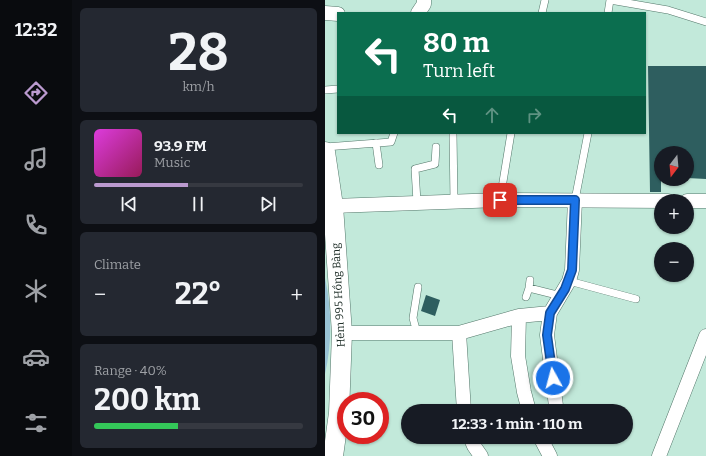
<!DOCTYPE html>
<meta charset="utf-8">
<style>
body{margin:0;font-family:Bitter,serif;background:#242831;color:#f1f3f6;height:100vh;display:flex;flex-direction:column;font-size:15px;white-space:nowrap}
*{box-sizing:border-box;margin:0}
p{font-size:13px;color:#9ea1a6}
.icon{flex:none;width:22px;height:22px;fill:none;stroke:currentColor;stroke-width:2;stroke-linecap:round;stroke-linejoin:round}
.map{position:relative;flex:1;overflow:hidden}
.sheet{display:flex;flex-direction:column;gap:8px;padding:8px;background:#0d0f14;width:253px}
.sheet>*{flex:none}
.hud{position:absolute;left:12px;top:12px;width:309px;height:122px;border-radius:0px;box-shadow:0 1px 3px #0004;background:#0b6e4f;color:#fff;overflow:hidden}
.needle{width:26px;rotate:196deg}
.tools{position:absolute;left:329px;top:146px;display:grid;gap:8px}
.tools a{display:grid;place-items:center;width:40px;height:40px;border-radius:50%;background:#171b24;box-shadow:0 1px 3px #0004;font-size:20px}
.speed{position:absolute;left:12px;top:392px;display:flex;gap:8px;font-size:20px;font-weight:700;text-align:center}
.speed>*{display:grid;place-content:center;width:52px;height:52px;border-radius:50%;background:#171b24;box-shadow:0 1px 3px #0004;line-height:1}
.speed .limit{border:6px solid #d22;background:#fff;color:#111}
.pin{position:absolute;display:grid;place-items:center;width:34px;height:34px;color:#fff;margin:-17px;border-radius:8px;box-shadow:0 2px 6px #0006}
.me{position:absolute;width:44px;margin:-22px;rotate:353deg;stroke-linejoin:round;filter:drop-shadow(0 0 3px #0008)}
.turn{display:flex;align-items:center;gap:14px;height:84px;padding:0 20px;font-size:18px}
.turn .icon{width:52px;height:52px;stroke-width:2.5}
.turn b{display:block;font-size:28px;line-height:34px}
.lanes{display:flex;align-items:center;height:38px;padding:0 20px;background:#0003;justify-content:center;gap:20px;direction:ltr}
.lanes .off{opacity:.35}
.big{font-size:30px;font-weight:700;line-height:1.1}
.sheet .widget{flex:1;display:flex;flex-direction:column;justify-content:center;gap:6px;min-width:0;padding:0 14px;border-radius:6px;background:#242831}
.sheet .dial{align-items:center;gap:0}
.dial b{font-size:52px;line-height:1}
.song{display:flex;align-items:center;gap:12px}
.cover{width:48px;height:48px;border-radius:6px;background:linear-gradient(135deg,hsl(300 70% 55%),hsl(330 70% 35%))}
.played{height:4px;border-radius:2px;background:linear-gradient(90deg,#bb9acf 45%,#363941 45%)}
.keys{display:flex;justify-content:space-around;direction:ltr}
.heat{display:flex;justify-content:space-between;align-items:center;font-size:22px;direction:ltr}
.charge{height:6px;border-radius:3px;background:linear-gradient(90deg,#34c759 40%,#363941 0)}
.trip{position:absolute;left:76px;top:404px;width:232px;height:40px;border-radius:20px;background:#171b24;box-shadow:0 1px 3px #0004;font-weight:700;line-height:40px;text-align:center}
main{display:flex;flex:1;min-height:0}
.tab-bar{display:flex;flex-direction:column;width:72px;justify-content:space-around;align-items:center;background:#090b0e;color:#9ea1a6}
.tab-bar .icon{width:28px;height:28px}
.tab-bar .on{color:#bb9acf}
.tab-bar b{font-size:18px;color:#f1f3f6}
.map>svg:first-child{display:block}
.water{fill:#98c2d4}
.building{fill:#2e5e5f}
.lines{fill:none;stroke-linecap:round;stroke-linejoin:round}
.lane-casing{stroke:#53776a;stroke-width:8}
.street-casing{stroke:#53776a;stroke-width:15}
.secondary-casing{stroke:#53776a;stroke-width:21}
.lane{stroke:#fff;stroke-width:7}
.street{stroke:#fff;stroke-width:14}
.secondary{stroke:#fff;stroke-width:20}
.route-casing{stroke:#114b97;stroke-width:10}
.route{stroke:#1a73e8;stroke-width:7}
.labels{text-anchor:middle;stroke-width:4;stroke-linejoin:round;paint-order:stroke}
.street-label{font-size:11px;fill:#21302a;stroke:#fff}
</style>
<main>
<nav class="tab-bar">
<b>12:32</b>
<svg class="icon on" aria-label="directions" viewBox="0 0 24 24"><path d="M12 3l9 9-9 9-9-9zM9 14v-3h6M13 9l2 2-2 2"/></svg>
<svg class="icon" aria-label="music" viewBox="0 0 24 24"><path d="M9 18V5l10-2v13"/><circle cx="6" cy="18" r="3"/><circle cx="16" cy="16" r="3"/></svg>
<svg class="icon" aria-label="phone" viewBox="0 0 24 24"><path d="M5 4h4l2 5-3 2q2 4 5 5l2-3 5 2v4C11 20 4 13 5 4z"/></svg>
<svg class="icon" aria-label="climate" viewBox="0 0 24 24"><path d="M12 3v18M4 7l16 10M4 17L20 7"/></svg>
<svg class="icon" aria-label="car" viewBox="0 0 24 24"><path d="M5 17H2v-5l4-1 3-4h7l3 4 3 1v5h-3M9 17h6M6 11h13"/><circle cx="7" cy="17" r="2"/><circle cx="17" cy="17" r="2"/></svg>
<svg class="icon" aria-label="filters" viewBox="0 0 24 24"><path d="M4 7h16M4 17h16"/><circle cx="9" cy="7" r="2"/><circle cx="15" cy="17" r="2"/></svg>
</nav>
<section class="sheet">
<div class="widget dial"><b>28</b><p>km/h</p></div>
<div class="widget">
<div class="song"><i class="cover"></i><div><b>93.9 FM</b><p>Music</p></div></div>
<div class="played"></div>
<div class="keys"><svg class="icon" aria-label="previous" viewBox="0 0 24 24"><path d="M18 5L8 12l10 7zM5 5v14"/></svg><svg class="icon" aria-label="pause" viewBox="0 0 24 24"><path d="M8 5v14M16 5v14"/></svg><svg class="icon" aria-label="next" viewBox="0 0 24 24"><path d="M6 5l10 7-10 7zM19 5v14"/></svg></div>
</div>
<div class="widget"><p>Climate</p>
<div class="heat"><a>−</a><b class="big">22°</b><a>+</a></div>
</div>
<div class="widget"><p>Range · 40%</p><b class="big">200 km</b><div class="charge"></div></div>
</section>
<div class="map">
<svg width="381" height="456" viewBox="0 0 381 456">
<rect width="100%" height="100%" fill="#c2e9da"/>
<path class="water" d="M0,278C7,309 7,344 0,374Z"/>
<path class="building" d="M323,66H381V179L362,178V153H336V192H325Z
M101,295L115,300L110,316L96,311Z"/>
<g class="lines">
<g class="lane-casing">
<path id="lane" d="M285,0L343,10L381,22
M217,13L220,0
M283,13L285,0
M0,90L13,89
M128,133L129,201
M51,143L54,165
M0,147L66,142L69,133
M175,200L186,133
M250,200L263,133
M92,202L90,169L110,164L111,147
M205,280L204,288L236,296
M244,281L311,299
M201,297L204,288
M92,333L88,318L93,287"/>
</g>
<g class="street-casing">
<path id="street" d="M0,13L13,14
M93,13L99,4V0
M362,201H381
M8,206L175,200L343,201
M194,316L193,356L199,392L204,411
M17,333H134L194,316L225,313
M134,333L139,411
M231,406L222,335L225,313L244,281L247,270L250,200
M145,437L149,446L156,456
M215,437L225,456
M334,456L381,336"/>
</g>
<g class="secondary-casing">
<path id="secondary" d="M0,152L8,206L17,333L14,413L8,456"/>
</g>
<use href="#lane" class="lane"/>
<use href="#street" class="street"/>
<use href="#secondary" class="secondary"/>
</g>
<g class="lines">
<g class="route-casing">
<path id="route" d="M175,200H250L247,270L240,289L225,313L222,335L228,378"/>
</g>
<use href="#route" class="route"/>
</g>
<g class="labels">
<g class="street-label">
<text transform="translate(13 295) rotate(-93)" y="4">Hẻm 995 Hồng Bàng</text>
</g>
</g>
</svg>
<div class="tools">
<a><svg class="needle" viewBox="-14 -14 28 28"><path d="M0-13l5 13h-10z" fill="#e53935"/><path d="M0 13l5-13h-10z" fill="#9ea1a6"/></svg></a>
<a>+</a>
<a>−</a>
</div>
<div class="speed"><div class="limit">30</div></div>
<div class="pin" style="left:175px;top:200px;background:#d93025"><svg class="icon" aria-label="arrive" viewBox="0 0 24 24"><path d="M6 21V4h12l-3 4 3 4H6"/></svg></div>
<svg class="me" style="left:228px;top:378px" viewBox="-20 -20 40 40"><circle r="17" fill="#1a73e8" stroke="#fff" stroke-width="3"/><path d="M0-11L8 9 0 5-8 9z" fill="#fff"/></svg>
<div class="trip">12:33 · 1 min · 110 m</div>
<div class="hud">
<div class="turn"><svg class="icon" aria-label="left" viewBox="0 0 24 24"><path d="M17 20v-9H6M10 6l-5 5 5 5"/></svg><div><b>80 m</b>Turn left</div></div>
<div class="lanes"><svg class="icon" aria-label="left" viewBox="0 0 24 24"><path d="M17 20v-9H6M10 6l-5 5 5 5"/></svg><svg class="icon off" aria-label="ahead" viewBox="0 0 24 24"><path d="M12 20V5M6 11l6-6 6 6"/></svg><svg class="icon off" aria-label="right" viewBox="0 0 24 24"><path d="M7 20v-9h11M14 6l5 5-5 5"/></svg></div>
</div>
</div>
</main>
